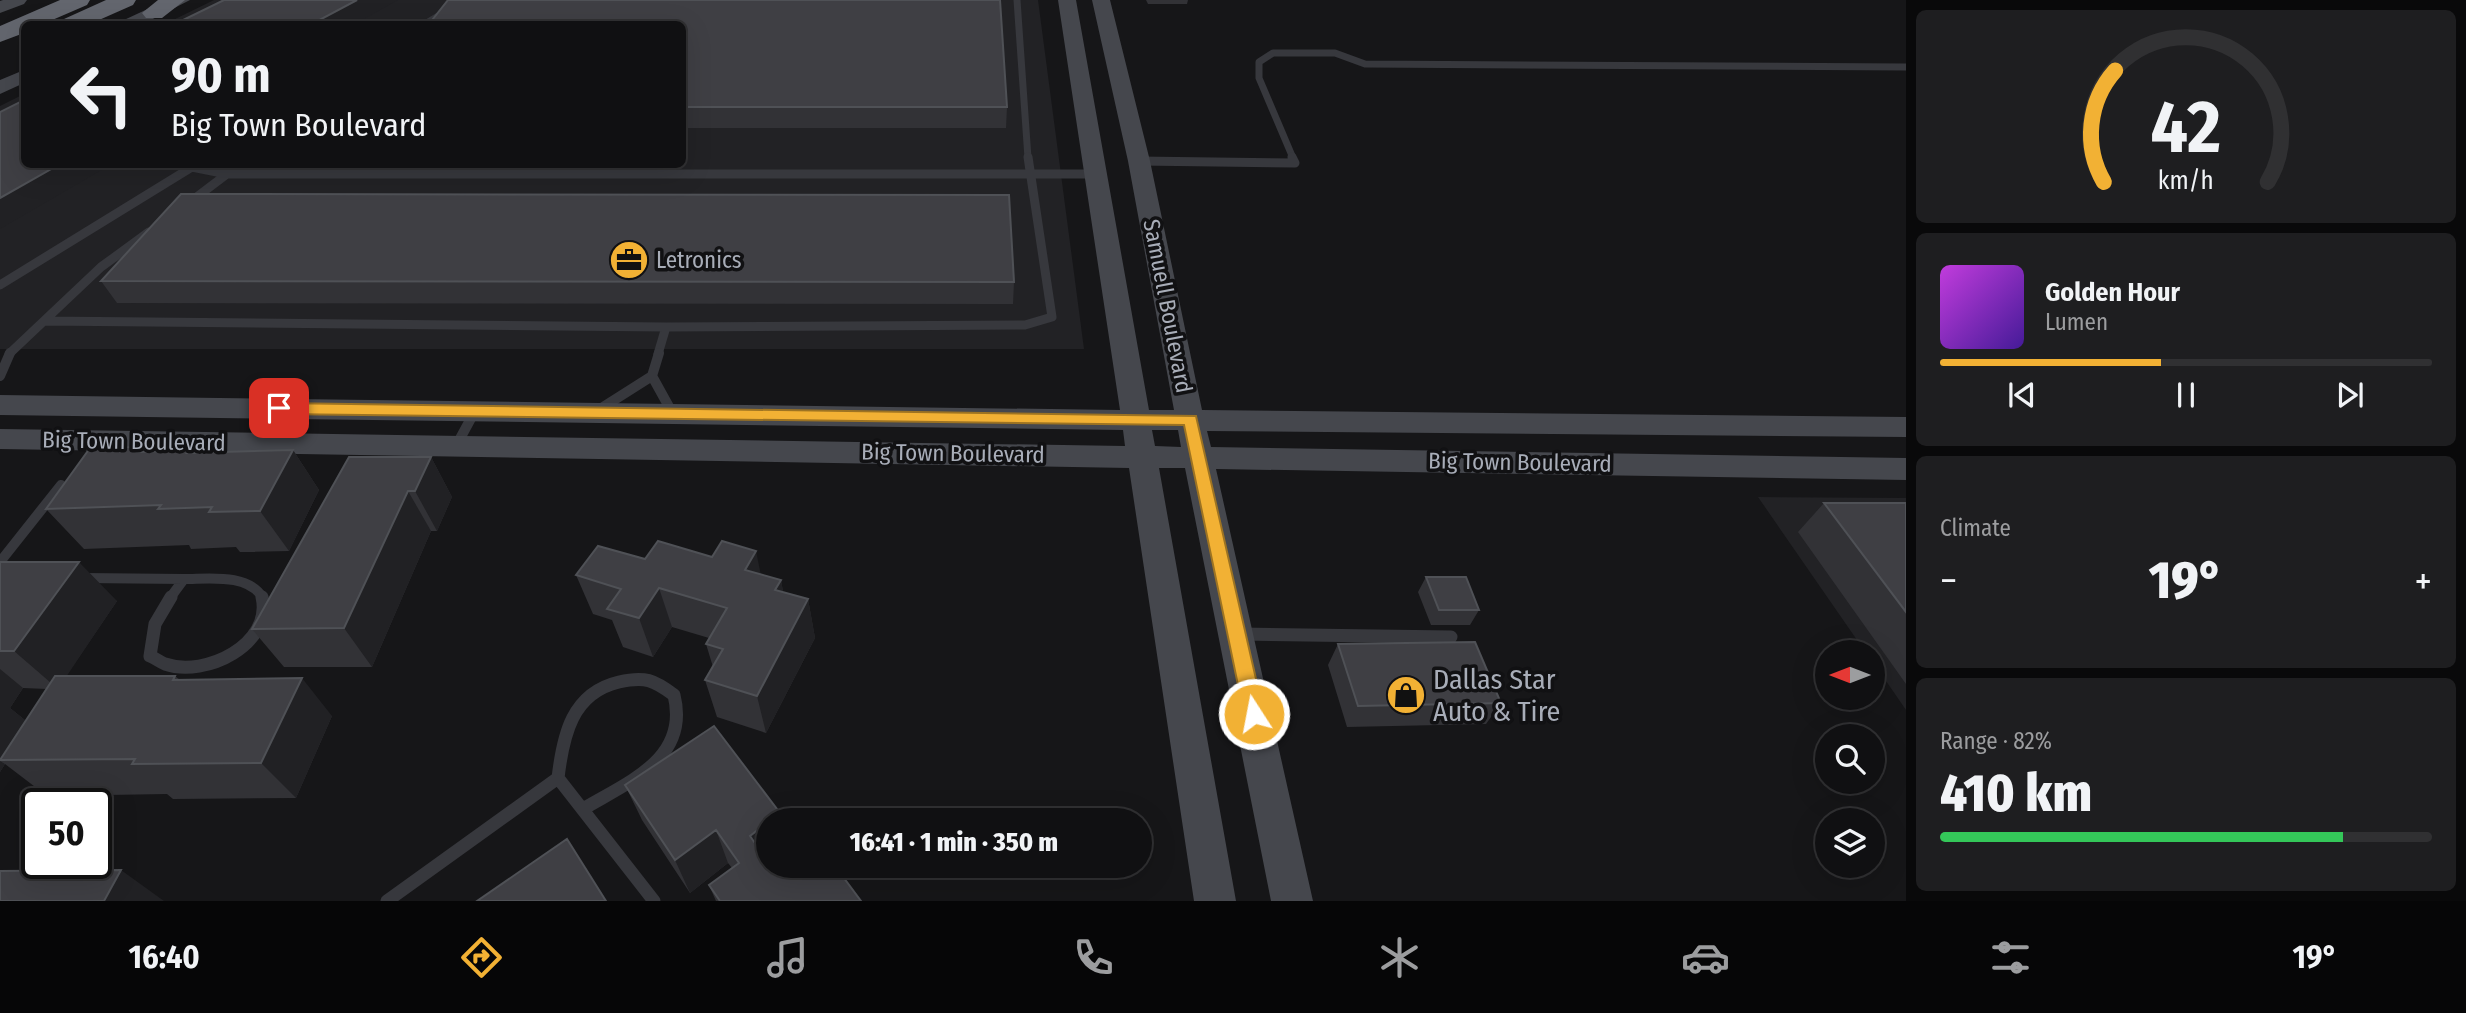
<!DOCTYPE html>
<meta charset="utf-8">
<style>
body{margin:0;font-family:"Fira Sans Condensed",sans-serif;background:#1e1e20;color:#f1f3f6;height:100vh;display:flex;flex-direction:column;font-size:26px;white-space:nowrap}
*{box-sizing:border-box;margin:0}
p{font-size:23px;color:#9c9d9f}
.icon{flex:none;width:38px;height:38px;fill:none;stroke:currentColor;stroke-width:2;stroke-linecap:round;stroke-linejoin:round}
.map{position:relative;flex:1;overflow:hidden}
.drawer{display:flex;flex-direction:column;gap:10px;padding:10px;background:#09090a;width:560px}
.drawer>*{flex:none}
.top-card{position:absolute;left:21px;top:21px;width:665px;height:147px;border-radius:10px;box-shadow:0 7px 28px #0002,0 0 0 2px #303032;background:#101012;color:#f1f3f6;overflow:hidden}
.needle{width:46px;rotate:270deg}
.tools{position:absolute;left:1815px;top:640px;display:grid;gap:14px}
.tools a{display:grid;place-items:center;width:70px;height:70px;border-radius:50%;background:#101012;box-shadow:0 7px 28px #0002,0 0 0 2px #303032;font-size:35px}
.speed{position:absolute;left:21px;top:788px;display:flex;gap:14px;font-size:35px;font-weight:700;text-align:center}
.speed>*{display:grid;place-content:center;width:91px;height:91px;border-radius:50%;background:#101012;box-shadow:0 7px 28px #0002,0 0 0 2px #303032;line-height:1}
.speed .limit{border:4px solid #111;border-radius:10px;background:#fff;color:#111}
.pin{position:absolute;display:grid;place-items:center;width:60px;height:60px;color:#fff;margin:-30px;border-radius:14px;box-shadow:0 4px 10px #0006}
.me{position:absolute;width:77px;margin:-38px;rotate:349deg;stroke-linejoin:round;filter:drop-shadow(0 0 5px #0008)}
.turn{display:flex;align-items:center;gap:24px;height:147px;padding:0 35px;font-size:32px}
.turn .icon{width:91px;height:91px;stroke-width:2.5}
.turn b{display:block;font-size:49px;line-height:60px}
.big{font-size:52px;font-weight:800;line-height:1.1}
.drawer .card{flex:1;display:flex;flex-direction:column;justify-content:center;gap:10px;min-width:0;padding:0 24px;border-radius:10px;background:#1e1e20}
.drawer .dial{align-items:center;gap:0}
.dial svg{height:182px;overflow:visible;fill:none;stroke:#303032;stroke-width:7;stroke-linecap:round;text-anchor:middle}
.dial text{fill:#f1f3f6;stroke:none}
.song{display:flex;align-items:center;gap:21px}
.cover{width:84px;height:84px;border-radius:10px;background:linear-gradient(135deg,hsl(290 70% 55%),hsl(260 70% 35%))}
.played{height:7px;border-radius:4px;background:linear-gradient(90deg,#f2b134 45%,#303032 45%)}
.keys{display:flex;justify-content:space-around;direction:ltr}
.heat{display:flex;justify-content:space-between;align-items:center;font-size:38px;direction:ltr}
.charge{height:10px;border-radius:5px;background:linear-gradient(90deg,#34c759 82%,#303032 0)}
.trip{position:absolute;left:756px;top:808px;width:396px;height:70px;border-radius:35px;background:#101012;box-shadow:0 7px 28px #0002,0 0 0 2px #303032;font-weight:800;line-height:70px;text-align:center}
.tabs{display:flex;height:112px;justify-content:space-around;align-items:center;background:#060607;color:#9c9d9f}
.tabs .icon{width:49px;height:49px}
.tabs .active{color:#f2b134}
.tabs b{font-size:32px;color:#f1f3f6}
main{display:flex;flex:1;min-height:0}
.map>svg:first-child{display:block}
.built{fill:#222225}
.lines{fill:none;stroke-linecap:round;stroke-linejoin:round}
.lane-far3{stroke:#37383d;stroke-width:7}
.lane-far2{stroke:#37383d;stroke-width:9}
.lane-far1{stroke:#37383d;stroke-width:10}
.lane{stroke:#37383d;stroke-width:13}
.secondary{fill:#45474d;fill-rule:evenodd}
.highway{fill:#63666e;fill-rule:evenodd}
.wall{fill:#323236;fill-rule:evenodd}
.shaded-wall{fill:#212124}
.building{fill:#3f3f44;stroke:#4f5156;stroke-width:2}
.route{fill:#f2b134;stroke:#9d7322;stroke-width:2}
.labels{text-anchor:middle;stroke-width:7;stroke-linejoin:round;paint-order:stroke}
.poi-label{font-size:23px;fill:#a8adb8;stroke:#111113;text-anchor:start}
.street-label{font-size:23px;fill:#a8adb8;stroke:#111113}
.near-poi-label{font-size:28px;fill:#a8adb8;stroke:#111113;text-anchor:start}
</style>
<main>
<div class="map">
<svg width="1906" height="901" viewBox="0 0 1906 901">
<rect width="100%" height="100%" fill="#161618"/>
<path class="built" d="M214,0H1038L1084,349H0V106L24,94V164H682V24H165Z
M1758,497L1906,498V710L1873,662L1872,653H1866Z"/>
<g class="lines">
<path class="lane-far3" d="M1017,0L1028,158
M425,24L465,0
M1293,158L1259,78V62L1273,53H1335L1365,64L1906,67"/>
<path class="lane-far2" d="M1139,161L1295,163L1292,157
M195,164L192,167L227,174
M190,202L227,174H1095
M0,285L192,167
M44,321L666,327L658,354
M666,327L1025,325L1052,317L1028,157
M9,354L101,267L149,232"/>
<path class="lane-far1" d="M0,376L10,353
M652,376L659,353
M600,409L652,376L673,414
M456,446L475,411
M0,562L61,485
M83,578L184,579
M184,579C209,579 248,573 263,598
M170,598L184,579"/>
<path class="lane" d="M171,597L155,624L150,656C155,658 160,662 165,664C206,678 273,644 262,597
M1240,634L1451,637
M558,778C563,735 572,693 619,682C645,676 654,680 674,695C690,759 628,782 583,809
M387,901L558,778L654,901"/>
<path class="secondary" d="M3,0H27L24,4L0,13V1Z
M167,0H190L143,24H121L124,20Z
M1058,0H1076L1149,410H1174L1128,161L1092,0H1110L1150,161L1202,410L1906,417V437L1207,431L1211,447L1906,458V480L1216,469L1313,901H1271L1185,468H1159L1236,901H1194L1129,468L0,449V429L1125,446L1123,430L0,415V395L1120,410ZM1152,430H1178L1181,447L1155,446Z
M24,70V83L0,94V80Z"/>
<path class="highway" d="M60,0H90L87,5L43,24H24V33L0,42V26Z
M106,0H136L133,5L90,24H60L64,19Z
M158,0H185L162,18H146L142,13Z"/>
</g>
<path class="wall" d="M1146,0H1188L1187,4H1148Z
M682,24L1007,107L1006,128H682Z
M101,281L1014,282L1013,304L117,303Z
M293,450L319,490L289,551L240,552L236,547L191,549L189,545L84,549L46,509L145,452L191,453Z
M431,457L452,497L437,531H431L372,667H284L252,629Z
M1824,503H1906V684L1798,532Z
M645,559L761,574L781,580L783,592L808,599L815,638L766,733L717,717L705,680L713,667L706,644L709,638L672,627L653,657L623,647L612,620L593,614L576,575Z
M0,562L117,601L66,676H175L180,680L332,716L296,798L173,799L167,794L47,796L5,764L0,772ZM23,688L47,689L26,721L10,708Z
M1426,577L1479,610L1470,625H1431L1418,592Z
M1338,644L1501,703L1486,724L1347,727L1328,665Z
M625,785L780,813L782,821H768V866L861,901H716L709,885L732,868L728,863L690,893L642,820Z"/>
<path class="shaded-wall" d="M357,0H398L355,24H312Z
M60,164H112L0,229V198Z
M293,450L319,490L289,551L260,511Z
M431,457L452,497L437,531L415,491Z
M408,491L431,531L372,667L344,628Z
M756,551L764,590L745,570Z
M79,562L117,601L58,689L14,651Z
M781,580L788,619L775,590Z
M659,588L672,627L653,657L639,618Z
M808,599L815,638L766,733L757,696Z
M0,669L23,688L10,708L31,725L0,760Z
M302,678L332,716L296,798L261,763Z
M0,761L5,764L0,772Z
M780,813L782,821H770Z
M768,822V863L750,836Z
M716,830L728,863L690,893L675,860Z
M121,870L164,901H104Z"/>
<path class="building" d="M224,0H357L312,24H175Z
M448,0H1000L1007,107H682V24H429Z
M24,100V164H60L0,198V112Z
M181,194L1009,195L1014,282L101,281Z
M140,447L137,452L189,450L187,453L293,450L260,511L209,512L212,507L158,509L161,505L46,509L90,448Z
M349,457H431L415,491H408L344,628L252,629Z
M1824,503H1906V612Z
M658,541L712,557L722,541L756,551L745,570L781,580L775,590L808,599L757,696L705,680L723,649L706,644L727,608L659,588L639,618L607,609L621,589L576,575L598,546L645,559Z
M0,562H79L14,651H0Z
M1426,577H1466L1479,610H1439Z
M1475,642L1501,703L1358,706L1338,644Z
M55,676H175L173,680L302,678L261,763L132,764L135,759L0,760Z
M714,726L780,813L768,821V822L750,836L768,862V866H772L773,869L776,866H835L861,901H720L709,885L739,863L716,830L675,860L625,785Z
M567,839L606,901H477Z
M121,870L104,901H0V871Z"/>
<path class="route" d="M279,403L1196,416L1264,714L1261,721L1254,723L1247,721L1244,714L1184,425L279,414L272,408Z"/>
<defs>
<g id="office-disc" transform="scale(2.0125)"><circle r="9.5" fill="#f2b134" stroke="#111113"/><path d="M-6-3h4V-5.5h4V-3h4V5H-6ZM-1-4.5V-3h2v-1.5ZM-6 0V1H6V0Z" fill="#111"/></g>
<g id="shop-disc" transform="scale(2.0125)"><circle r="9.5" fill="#f2b134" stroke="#111113"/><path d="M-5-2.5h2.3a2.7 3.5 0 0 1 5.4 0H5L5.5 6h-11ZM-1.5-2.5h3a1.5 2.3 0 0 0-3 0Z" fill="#111"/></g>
</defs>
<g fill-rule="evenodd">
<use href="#office-disc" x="629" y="260"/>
<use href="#shop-disc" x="1406" y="695"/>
</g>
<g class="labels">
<g class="poi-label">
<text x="656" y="268">Letronics</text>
</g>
<g class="street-label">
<text transform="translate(1168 306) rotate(79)" y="8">Samuell Boulevard</text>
<text transform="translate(134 441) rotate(1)" y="8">Big Town Boulevard</text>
<text transform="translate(953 453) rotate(1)" y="8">Big Town Boulevard</text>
<text transform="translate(1520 462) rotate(1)" y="8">Big Town Boulevard</text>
</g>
<g class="near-poi-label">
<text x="1433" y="689">Dallas Star<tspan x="1433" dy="32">Auto &amp; Tire</tspan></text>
</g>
</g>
</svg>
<div class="tools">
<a><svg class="needle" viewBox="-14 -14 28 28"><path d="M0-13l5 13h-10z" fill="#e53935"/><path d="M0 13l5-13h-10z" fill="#9c9d9f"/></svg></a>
<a><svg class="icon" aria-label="search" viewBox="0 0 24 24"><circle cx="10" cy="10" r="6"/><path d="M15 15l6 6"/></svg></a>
<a><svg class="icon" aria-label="layers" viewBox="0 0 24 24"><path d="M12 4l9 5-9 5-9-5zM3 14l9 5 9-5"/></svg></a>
</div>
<div class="speed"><div class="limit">50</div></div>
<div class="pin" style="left:279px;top:408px;background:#d93025"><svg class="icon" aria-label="arrive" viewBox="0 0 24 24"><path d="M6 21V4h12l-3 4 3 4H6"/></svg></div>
<svg class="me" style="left:1254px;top:714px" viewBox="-20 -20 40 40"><circle r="17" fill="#f2b134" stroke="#fff" stroke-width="3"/><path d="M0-11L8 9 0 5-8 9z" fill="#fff"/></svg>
<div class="trip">16:41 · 1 min · 350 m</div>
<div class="top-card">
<div class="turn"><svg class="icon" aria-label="left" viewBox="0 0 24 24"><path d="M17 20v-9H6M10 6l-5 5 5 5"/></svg><div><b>90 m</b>Big Town Boulevard</div></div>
</div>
</div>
<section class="drawer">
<div class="card dial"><svg viewBox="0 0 100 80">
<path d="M14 69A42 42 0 1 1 86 69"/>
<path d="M14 69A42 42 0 0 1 19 20" stroke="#f2b134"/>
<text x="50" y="56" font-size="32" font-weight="700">42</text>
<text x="50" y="72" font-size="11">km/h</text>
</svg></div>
<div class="card">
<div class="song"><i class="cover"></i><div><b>Golden Hour</b><p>Lumen</p></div></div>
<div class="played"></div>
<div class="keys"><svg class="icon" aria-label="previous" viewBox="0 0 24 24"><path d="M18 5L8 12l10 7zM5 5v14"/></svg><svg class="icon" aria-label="pause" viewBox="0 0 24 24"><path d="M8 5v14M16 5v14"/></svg><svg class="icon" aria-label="next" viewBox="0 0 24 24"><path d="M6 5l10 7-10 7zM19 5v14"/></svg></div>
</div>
<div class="card"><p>Climate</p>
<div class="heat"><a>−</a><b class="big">19°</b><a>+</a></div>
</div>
<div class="card"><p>Range · 82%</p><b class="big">410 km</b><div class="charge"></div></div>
</section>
</main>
<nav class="tabs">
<b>16:40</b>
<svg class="icon active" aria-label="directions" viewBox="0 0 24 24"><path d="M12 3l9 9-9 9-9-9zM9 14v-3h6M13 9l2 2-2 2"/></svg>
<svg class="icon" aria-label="music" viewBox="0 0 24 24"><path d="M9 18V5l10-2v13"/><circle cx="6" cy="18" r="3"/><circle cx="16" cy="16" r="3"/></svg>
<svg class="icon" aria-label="phone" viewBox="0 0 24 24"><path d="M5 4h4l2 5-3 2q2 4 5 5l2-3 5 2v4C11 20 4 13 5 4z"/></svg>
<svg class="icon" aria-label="climate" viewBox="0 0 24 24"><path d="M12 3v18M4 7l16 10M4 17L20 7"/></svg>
<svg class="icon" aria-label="car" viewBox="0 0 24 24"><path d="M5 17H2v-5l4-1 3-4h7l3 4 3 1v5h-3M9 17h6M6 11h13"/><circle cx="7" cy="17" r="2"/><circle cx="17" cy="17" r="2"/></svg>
<svg class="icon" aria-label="filters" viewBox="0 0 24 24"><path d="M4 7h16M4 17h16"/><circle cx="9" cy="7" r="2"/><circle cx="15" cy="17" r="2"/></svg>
<b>19°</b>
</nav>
